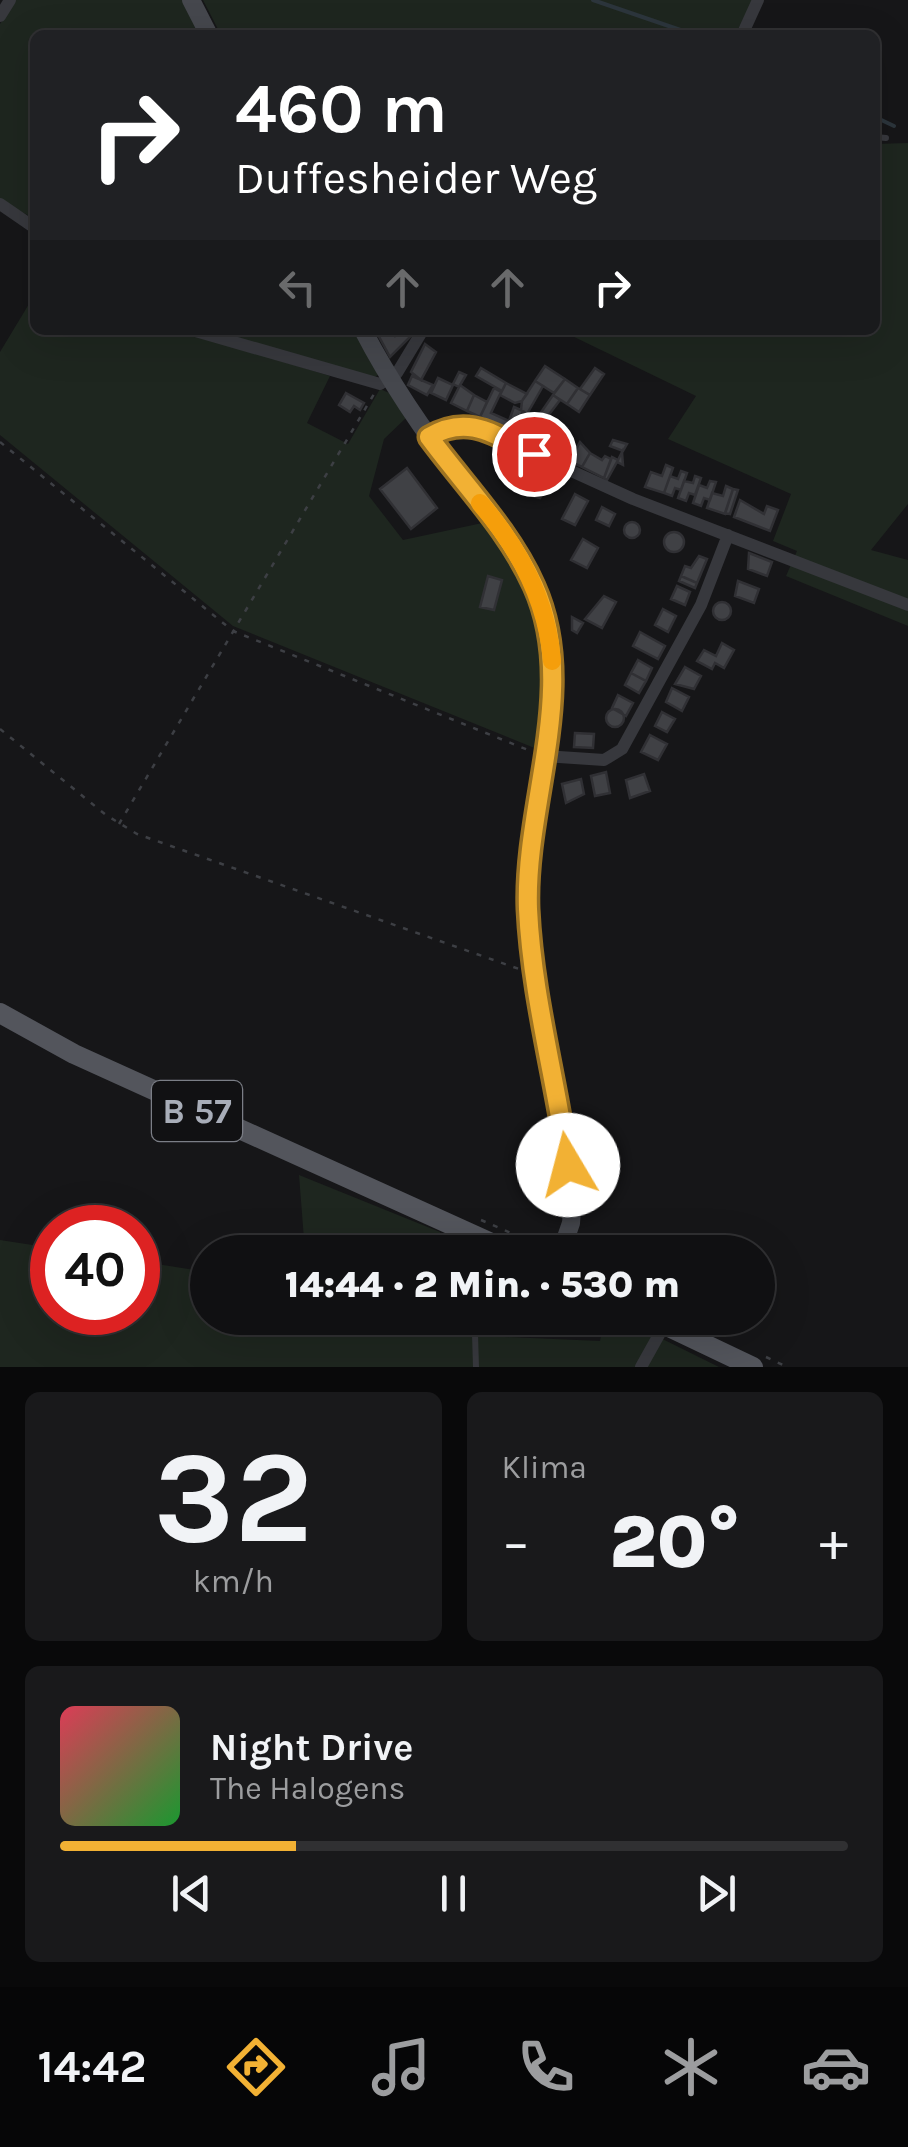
<!DOCTYPE html>
<html lang="de">
<meta charset="utf-8">
<style>
body{margin:0;font-family:Karla,sans-serif;background:#19191b;color:#f1f3f6;height:100vh;display:flex;flex-direction:column;font-size:38px;white-space:nowrap}
*{box-sizing:border-box;margin:0}
p{font-size:32px;color:#9c9d9f}
.icon{flex:none;width:55px;height:55px;fill:none;stroke:currentColor;stroke-width:2;stroke-linecap:round;stroke-linejoin:round}
.map{position:relative;height:1367px;overflow:hidden}
.panel{display:flex;flex-direction:column;gap:25px;padding:25px;background:#09090a;flex:1}
.panel>*{flex:none}
.top-card{position:absolute;left:30px;top:30px;width:850px;height:305px;border-radius:15px;box-shadow:0 10px 40px #0002,0 0 0 2px #303032;background:#202124;color:#fff;overflow:hidden}
.speed{position:absolute;left:30px;top:1205px;display:flex;gap:20px;font-size:50px;font-weight:700;text-align:center}
.speed>*{display:grid;place-content:center;width:130px;height:130px;border-radius:50%;background:#101012;box-shadow:0 10px 40px #0002,0 0 0 2px #303032;line-height:1}
.speed .limit{border:15px solid #d22;background:#fff;color:#111}
.pin{position:absolute;display:grid;place-items:center;width:85px;height:85px;color:#fff;margin:-42px;border:5px solid #fff;border-radius:50%;box-shadow:0 2px 10px #0007}
.me{position:absolute;width:110px;margin:-55px;rotate:352deg;stroke-linejoin:round;filter:drop-shadow(0 0 8px #0008)}
.turn{display:flex;align-items:center;gap:35px;height:210px;padding:0 40px;font-size:45px}
.turn .icon{width:130px;height:130px;stroke-width:2.5}
.turn b{display:block;font-size:70px;line-height:85px}
.lanes{display:flex;align-items:center;height:95px;padding:0 40px;background:#0003;justify-content:center;gap:50px;direction:ltr}
.lanes .off{opacity:.35}
.big{font-size:75px;font-weight:800;line-height:1.1}
.panel .card{flex:1;display:flex;flex-direction:column;justify-content:center;gap:15px;min-width:0;padding:0 35px;border-radius:15px;background:#19191b}
.panel .dial{align-items:center;gap:0}
.dial b{font-size:130px;line-height:1}
.song{display:flex;align-items:center;gap:30px}
.cover{width:120px;height:120px;border-radius:15px;background:linear-gradient(135deg,hsl(350 70% 55%),hsl(130 70% 35%))}
.played{height:10px;border-radius:5px;background:linear-gradient(90deg,#f2b134 30%,#303032 30%)}
.keys{display:flex;justify-content:space-around;direction:ltr}
.heat{display:flex;justify-content:space-between;align-items:center;font-size:55px;direction:ltr}
.panel .tiles{flex:1;display:grid;gap:25px;grid-template-columns:1fr 1fr}
.card:last-child{grid-column:span 2}
.trip{position:absolute;left:190px;top:1235px;width:585px;height:100px;border-radius:50px;background:#101012;box-shadow:0 10px 40px #0002,0 0 0 2px #303032;font-weight:800;line-height:100px;text-align:center}
.tabs{display:flex;height:160px;justify-content:space-around;align-items:center;background:#060607;color:#9c9d9f}
.tabs .icon{width:70px;height:70px}
.tabs .current{color:#f2b134}
.tabs b{font-size:45px;color:#f1f3f6}
.map>svg:first-child{display:block}
.green{fill:#1e261f}
.lines{fill:none;stroke-linecap:round;stroke-linejoin:round}
.stream{stroke:#2c353c;stroke-width:4}
.building{fill:#404145;stroke:#303034;stroke-width:2.5}
.path{stroke:#3d3f44;stroke-width:2.5;stroke-dasharray:5 8;stroke-linecap:butt}
.lane{stroke:#37383d;stroke-width:6}
.street{stroke:#37383d;stroke-width:12}
.secondary{stroke:#45474d;stroke-width:18}
.primary{stroke:#53555c;stroke-width:20}
.route-casing{stroke:#9d7322;stroke-width:25}
.route{stroke:#f2b134;stroke-width:18}
.slow{stroke:#f59e0b;stroke-width:18}
.labels{text-anchor:middle;stroke-width:10;stroke-linejoin:round;paint-order:stroke}
.shield{fill:#111113;stroke:#7b7e86;stroke-width:2.5}
.shield-label{font-size:35px;font-weight:bold;fill:#a8adb8}
</style>
<div class="map">
<svg width="908" height="1367" viewBox="0 0 908 1367">
<rect width="100%" height="100%" fill="#161618"/>
<path class="green" d="M15,0H185L203,35H35V219L0,200V24Z
M203,0H753L735,35H221Z
M908,143V504L871,550L908,560V626L786,576L797,551L773,541L791,494L668,439L696,396L566,333L875,330V144Z
M35,294V330H180L330,376L307,423L348,444L380,389L394,395L407,417L384,439L369,496L403,540L487,522C539,597 554,659 537,749L233,626L0,435V352Z
M236,330H358L378,375L373,378L233,339Z
M299,1175L440,1232L444,1252H305Z
M0,1240L52,1248V1312H138V1261L207,1272L208,1318H456L460,1335L600,1341L604,1318H620L719,1367H0Z"/>
<g class="lines">
<path class="stream" d="M593,0L695,35
M875,117L894,126"/>
</g>
<path class="building" d="M391,330L395,336L400,330L412,335L390,357L376,331Z
M425,344L436,352L421,380L411,372Z
M545,366L565,379L554,393L535,381Z
M481,368L506,383L502,391L476,376Z
M595,368L604,374L590,395L580,389Z
M459,372L466,375L459,387L453,384Z
M412,376L433,385L427,395L408,385Z
M438,378L453,385L446,400L431,393Z
M565,379L578,388L567,404L553,395Z
M535,381L543,386L527,414L521,410L522,401Z
M506,383L527,394L522,401L515,403L500,395Z
M460,385L474,395L467,411L451,403Z
M494,388L501,392L491,413L509,421L506,429L480,417Z
M578,388L590,395L579,412L567,404Z
M346,393L364,403L360,410L354,406L350,412L339,405Z
M474,395L487,402L480,417L467,411Z
M553,395L560,400L541,425L535,421Z
M514,407L523,411L517,424L529,430L524,438L506,429Z
M558,424L567,428L562,439L553,434Z
M536,432L562,439L555,453L531,441Z
M613,440L627,444L623,451L610,446Z
M580,442L590,453L582,467L569,461Z
M563,447L575,450L569,461L559,455Z
M622,452L623,465L617,462L607,480L604,478L612,457L618,460Z
M590,453L602,460L605,456L611,459L604,478L582,467Z
M666,465L673,468L664,493L645,487L651,472L662,476Z
M407,468L437,508L411,529L380,489Z
M524,468L540,476L536,485L545,489L540,498L514,491Z
M681,471L687,473L681,490L675,488L672,496L664,493L670,476L678,479Z
M695,476L701,478L695,495L689,493L686,501L678,498L684,481L693,483Z
M710,481L716,482L710,500L704,498L701,506L693,503L699,485L707,488Z
M726,486L733,489L725,514L707,508L712,493L723,496Z
M733,489L738,490L730,514L725,513Z
M575,494L588,501L575,525L562,519Z
M740,500L764,514L767,506L778,510L770,531L734,517Z
M602,507L615,514L609,526L596,520Z
M624 530a8 8 0 1 1 16 0a8 8 0 1 1-16 0Z
M664 542a10 10 0 1 1 20 0a10 10 0 1 1-20 0Z
M583,539L598,548L587,568L571,560Z
M749,553L772,562L767,576L748,569Z
M699,556L707,559L697,583L681,576L685,566L691,568Z
M488,576L502,580L494,610L480,607Z
M681,576L697,583L695,588L679,581Z
M738,581L759,589L754,603L735,596Z
M677,586L690,592L685,605L671,599Z
M604,596L616,602L602,628L585,619Z
M713 611a9 9 0 1 1 18 0a9 9 0 1 1-18 0Z
M663,609L676,616L668,632L655,625Z
M572,617L583,623L577,633L572,630Z
M640,632L665,646L658,659L633,646Z
M722,643L734,650L724,668L715,663L712,669L697,661L704,650L716,656Z
M638,660L652,668L646,681L631,673Z
M685,667L701,676L694,689L675,684Z
M631,673L646,681L639,693L625,685Z
M672,688L689,697L682,711L666,702Z
M618,695L633,703L626,716L612,708Z
M606 718a9 9 0 1 1 18 0a9 9 0 1 1-18 0Z
M662,712L675,719L667,732L655,726Z
M575,733L594,734L593,748L574,747Z
M650,735L667,744L658,760L641,752Z
M606,772L610,793L595,796L591,776Z
M644,774L650,791L630,798L626,780Z
M581,779L584,794L566,803L562,784Z"/>
<g class="lines">
<path class="path" d="M0,442L233,631L533,752
M0,729L106,815L137,834L519,969
M119,824L374,394
M481,1220L520,1237L549,1242
M583,1252L585,1229
M766,1357L787,1367"/>
<path class="lane" d="M875,137L886,138
M475,1334L476,1367"/>
<path class="street" d="M0,16L10,0
M742,35L758,0
M0,204L35,228
M192,330L380,384L397,373L423,330
M429,437L451,424L470,425L633,499L908,605
M544,756L604,760L622,749L701,605L728,535
M641,1367L665,1324"/>
<path class="secondary" d="M191,0L209,35
M363,330C391,384 426,435 463,482C490,517 519,548 535,589C576,687 527,801 528,904C529,995 560,1105 573,1197L571,1223L561,1252"/>
<path class="primary" d="M0,1013L74,1054L511,1252
M650,1318L753,1367"/>
</g>
<g class="lines">
<g class="route-casing">
<path id="route" d="M534,454C496,436 469,413 429,437C465,486 509,530 534,586C580,688 524,803 528,909C532,995 556,1080 568,1165"/>
</g>
<use href="#route" class="route"/>
<path class="slow" d="M480,503C519,548 547,600 552,661"/>
</g>
<g class="labels">
<rect class="shield" x="152" y="1081" width="90" height="60" rx="8"/>
<g class="shield-label">
<text x="197" y="1123">B 57</text>
</g>
</g>
</svg>
<div class="speed"><div class="limit">40</div></div>
<div class="pin" style="left:534px;top:454px;background:#d93025"><svg class="icon" aria-label="arrive" viewBox="0 0 24 24"><path d="M6 21V4h12l-3 4 3 4H6"/></svg></div>
<svg class="me" style="left:568px;top:1165px" viewBox="-20 -20 40 40"><circle r="19" fill="#fff"/><path d="M0-13L10 11 0 6-10 11z" fill="#f2b134"/></svg>
<div class="trip">14:44 · 2 Min. · 530 m</div>
<div class="top-card">
<div class="turn"><svg class="icon" aria-label="right" viewBox="0 0 24 24"><path d="M7 20v-9h11M14 6l5 5-5 5"/></svg><div><b>460 m</b>Duffesheider Weg</div></div>
<div class="lanes"><svg class="icon off" aria-label="left" viewBox="0 0 24 24"><path d="M17 20v-9H6M10 6l-5 5 5 5"/></svg><svg class="icon off" aria-label="ahead" viewBox="0 0 24 24"><path d="M12 20V5M6 11l6-6 6 6"/></svg><svg class="icon off" aria-label="ahead" viewBox="0 0 24 24"><path d="M12 20V5M6 11l6-6 6 6"/></svg><svg class="icon" aria-label="right" viewBox="0 0 24 24"><path d="M7 20v-9h11M14 6l5 5-5 5"/></svg></div>
</div>
</div>
<section class="panel">
<div class="tiles">
<div class="card dial"><b>32</b><p>km/h</p></div>
<div class="card"><p>Klima</p>
<div class="heat"><a>−</a><b class="big">20°</b><a>+</a></div>
</div>
<div class="card">
<div class="song"><i class="cover"></i><div><b>Night Drive</b><p>The Halogens</p></div></div>
<div class="played"></div>
<div class="keys"><svg class="icon" aria-label="previous" viewBox="0 0 24 24"><path d="M18 5L8 12l10 7zM5 5v14"/></svg><svg class="icon" aria-label="pause" viewBox="0 0 24 24"><path d="M8 5v14M16 5v14"/></svg><svg class="icon" aria-label="next" viewBox="0 0 24 24"><path d="M6 5l10 7-10 7zM19 5v14"/></svg></div>
</div>
</div>
</section>
<nav class="tabs">
<b>14:42</b>
<svg class="icon current" aria-label="directions" viewBox="0 0 24 24"><path d="M12 3l9 9-9 9-9-9zM9 14v-3h6M13 9l2 2-2 2"/></svg>
<svg class="icon" aria-label="music" viewBox="0 0 24 24"><path d="M9 18V5l10-2v13"/><circle cx="6" cy="18" r="3"/><circle cx="16" cy="16" r="3"/></svg>
<svg class="icon" aria-label="phone" viewBox="0 0 24 24"><path d="M5 4h4l2 5-3 2q2 4 5 5l2-3 5 2v4C11 20 4 13 5 4z"/></svg>
<svg class="icon" aria-label="climate" viewBox="0 0 24 24"><path d="M12 3v18M4 7l16 10M4 17L20 7"/></svg>
<svg class="icon" aria-label="car" viewBox="0 0 24 24"><path d="M5 17H2v-5l4-1 3-4h7l3 4 3 1v5h-3M9 17h6M6 11h13"/><circle cx="7" cy="17" r="2"/><circle cx="17" cy="17" r="2"/></svg>
</nav>
